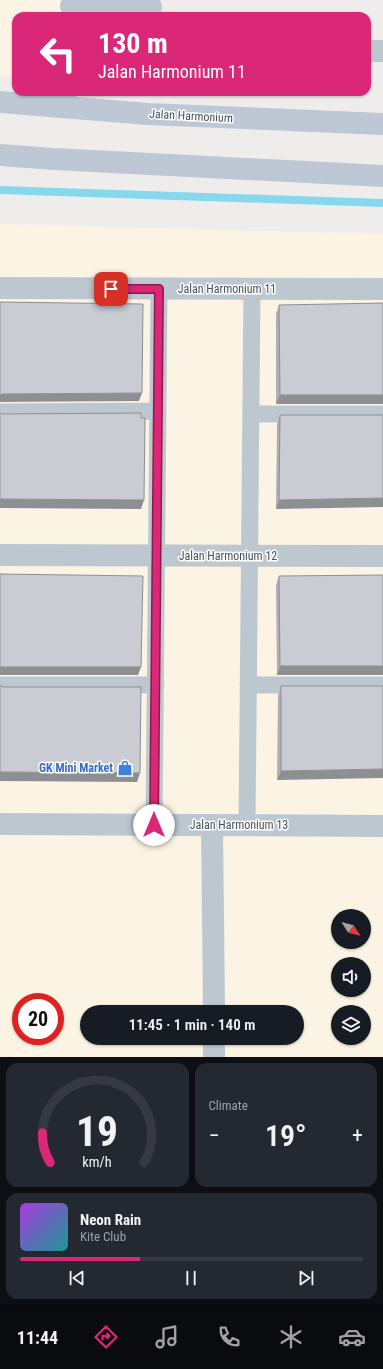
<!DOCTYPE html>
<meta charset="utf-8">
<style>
body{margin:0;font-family:"Roboto Condensed",sans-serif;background:#242831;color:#f1f3f6;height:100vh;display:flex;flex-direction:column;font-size:15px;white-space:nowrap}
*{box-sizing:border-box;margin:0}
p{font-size:13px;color:#9ea1a6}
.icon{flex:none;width:22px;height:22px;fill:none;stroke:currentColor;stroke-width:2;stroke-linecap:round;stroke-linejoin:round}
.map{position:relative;height:1057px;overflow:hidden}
.drawer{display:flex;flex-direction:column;gap:6px;padding:6px;background:#0d0f14;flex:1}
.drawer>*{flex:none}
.banner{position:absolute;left:12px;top:12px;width:359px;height:84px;border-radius:12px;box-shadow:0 1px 3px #0004;background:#db2777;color:#fff;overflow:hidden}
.needle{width:26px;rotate:126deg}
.controls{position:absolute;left:331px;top:909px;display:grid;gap:8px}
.controls a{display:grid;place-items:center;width:40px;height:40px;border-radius:50%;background:#171b24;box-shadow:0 1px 3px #0004;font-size:20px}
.speed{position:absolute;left:12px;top:993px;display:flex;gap:8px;font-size:20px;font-weight:700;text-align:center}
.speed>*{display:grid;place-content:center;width:52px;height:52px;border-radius:50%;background:#171b24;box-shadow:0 1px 3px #0004;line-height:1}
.speed .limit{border:6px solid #d22;background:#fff;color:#111}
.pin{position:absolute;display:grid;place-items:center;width:34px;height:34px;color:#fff;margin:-17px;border-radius:8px;box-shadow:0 2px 6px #0006}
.me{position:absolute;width:44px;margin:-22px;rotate:0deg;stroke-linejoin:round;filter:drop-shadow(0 0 3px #0008)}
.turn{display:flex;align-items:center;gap:14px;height:84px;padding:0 20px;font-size:18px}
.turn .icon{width:52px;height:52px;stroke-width:2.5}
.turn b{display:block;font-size:28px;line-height:34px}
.big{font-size:30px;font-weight:600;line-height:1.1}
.drawer .widget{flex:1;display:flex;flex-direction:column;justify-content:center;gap:6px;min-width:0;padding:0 14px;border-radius:12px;background:#242831}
.drawer .dial{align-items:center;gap:0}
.dial svg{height:104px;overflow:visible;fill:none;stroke:#363941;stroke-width:7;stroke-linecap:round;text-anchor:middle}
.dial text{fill:#f1f3f6;stroke:none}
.song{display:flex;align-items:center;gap:12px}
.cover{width:48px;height:48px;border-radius:6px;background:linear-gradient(135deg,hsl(280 70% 55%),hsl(180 70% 35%))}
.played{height:4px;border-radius:2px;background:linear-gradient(90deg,#db2777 35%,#363941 35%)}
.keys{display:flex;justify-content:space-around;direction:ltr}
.heat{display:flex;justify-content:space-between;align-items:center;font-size:22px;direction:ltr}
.drawer .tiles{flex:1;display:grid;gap:6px;grid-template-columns:1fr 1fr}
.widget:last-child{grid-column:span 2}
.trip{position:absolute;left:80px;top:1005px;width:224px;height:40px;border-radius:20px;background:#171b24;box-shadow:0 1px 3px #0004;font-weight:600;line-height:40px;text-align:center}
.menu{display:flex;height:64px;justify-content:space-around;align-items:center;background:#090b0e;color:#9ea1a6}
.menu .icon{width:28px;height:28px}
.menu .current{color:#db2777}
.menu b{font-size:18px;color:#f1f3f6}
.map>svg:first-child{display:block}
.commercial{fill:#fbf4e4;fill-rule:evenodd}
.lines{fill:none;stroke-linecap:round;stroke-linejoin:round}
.stream{stroke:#86d9ec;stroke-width:8}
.lane{stroke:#bdc7cf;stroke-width:17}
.street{stroke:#bdc7cf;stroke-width:22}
.secondary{stroke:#bdc8d4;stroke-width:22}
.wall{fill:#adafb5}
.shaded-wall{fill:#8d8f93}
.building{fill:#c9ccd2;stroke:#8d8f93}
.route-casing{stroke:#8e194d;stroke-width:10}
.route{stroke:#db2777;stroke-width:7}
.labels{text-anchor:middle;stroke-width:3;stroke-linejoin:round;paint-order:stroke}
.street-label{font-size:12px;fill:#45505a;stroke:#fff}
.shop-label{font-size:12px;font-weight:bold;fill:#366cbe;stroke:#fff;text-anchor:end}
</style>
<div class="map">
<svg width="383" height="1057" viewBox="0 0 383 1057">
<rect width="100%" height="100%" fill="#efecec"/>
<path class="commercial" d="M0,0H116V16H16V76L0,75Z
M0,224L383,234V1057H0ZM338,916H364V942H338ZM338,964H364V990H338ZM21,1002H55V1036H21ZM87,1012H297V1038H87ZM338,1012H364V1038H338Z"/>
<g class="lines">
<path class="stream" d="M0,190L383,203"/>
<path class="lane" d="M0,412L158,411
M251,414H383
M0,685H156
M248,685H383
M154,825L159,289
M247,825L252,289"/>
<path class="street" d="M71,6L151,7
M367,51H383
M65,106L66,92
M0,288L383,289
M0,555L383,556
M0,824L383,826
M212,825L214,1012
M214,1038V1057"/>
<path class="secondary" d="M0,102L148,114L383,124
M0,155L54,159L383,176"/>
</g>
<path class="wall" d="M279,305L383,404H276V314Z
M280,415H383L276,509L277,424Z
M279,576L383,675H277L276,585Z
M281,686H383L277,780L278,695Z"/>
<path class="shaded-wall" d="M142,393L139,401L0,402V395L3,394Z
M280,395H383V404H276Z
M383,498V507L276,509L279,500Z
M0,499L144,500L141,509L0,508Z
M280,666H383V675H277Z
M0,667H141L138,675H0Z
M383,769V778L277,780L281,771Z
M0,772L140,773L137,782L0,781Z"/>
<path class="building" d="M0,302L143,304L142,393L3,394L0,395Z
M383,303V395H280L279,305Z
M0,413L3,414L141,413V418H145L144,500L0,499Z
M280,415H383V498L279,500Z
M0,574L143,576L141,667H0Z
M383,575V666H280L279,576Z
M0,685L3,687H141L140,773L0,772Z
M281,686H383V769L281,771Z"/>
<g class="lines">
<g class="route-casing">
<path id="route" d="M111,289H159L154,825"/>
</g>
<use href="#route" class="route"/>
</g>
<defs>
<g id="shop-bare" transform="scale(1.2)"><path d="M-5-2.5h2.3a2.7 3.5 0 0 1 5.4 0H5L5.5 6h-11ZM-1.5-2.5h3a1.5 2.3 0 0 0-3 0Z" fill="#3f7fe0" stroke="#fff" stroke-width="2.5" paint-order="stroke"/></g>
</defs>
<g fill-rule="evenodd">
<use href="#shop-bare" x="125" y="768"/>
</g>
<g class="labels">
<g class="street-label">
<text transform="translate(191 116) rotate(3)" y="4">Jalan Harmonium</text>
<text x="227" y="293">Jalan Harmonium 11</text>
<text x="228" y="560">Jalan Harmonium 12</text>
<text x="239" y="829">Jalan Harmonium 13</text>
</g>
<g class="shop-label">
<text x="113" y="772">GK Mini Market</text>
</g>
</g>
</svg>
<div class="controls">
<a><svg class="needle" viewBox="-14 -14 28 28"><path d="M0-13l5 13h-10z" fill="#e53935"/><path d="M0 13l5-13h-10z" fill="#9ea1a6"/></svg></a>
<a><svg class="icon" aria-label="sound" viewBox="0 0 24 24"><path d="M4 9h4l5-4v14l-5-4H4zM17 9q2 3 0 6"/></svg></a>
<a><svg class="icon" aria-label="layers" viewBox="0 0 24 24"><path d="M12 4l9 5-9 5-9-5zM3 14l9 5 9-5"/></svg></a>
</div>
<div class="speed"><div class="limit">20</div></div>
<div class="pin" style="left:111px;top:289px;background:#d93025"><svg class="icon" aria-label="arrive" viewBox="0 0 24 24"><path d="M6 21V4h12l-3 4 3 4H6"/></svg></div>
<svg class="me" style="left:154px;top:825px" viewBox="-20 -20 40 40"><circle r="19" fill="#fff"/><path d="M0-13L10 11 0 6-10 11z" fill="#db2777"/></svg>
<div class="trip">11:45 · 1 min · 140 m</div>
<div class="banner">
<div class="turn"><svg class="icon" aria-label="left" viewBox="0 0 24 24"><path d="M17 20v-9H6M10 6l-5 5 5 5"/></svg><div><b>130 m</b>Jalan Harmonium 11</div></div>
</div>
</div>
<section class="drawer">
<div class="tiles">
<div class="widget dial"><svg viewBox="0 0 100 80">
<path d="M14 69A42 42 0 1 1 86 69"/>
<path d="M14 69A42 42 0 0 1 8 46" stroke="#db2777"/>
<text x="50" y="56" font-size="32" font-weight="700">19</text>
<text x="50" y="72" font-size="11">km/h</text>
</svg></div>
<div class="widget"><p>Climate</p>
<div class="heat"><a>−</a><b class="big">19°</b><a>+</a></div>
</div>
<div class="widget">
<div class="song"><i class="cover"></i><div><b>Neon Rain</b><p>Kite Club</p></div></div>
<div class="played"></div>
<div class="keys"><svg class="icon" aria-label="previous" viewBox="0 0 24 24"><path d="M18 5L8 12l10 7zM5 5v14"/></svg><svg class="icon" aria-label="pause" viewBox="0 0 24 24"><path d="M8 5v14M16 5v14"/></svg><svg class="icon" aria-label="next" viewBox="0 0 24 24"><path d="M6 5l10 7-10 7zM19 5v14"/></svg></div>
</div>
</div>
</section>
<nav class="menu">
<b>11:44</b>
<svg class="icon current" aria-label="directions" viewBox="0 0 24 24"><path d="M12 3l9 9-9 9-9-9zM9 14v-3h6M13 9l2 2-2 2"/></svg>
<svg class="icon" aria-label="music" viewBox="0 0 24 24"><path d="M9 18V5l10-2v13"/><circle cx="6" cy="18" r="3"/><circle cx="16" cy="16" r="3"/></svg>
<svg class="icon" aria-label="phone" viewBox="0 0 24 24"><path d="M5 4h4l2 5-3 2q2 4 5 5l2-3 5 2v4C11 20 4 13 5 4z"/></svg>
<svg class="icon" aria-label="climate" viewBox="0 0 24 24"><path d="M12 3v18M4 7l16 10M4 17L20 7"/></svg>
<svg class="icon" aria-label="car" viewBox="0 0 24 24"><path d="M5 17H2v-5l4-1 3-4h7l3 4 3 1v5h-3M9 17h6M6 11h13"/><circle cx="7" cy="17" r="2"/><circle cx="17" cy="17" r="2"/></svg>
</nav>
